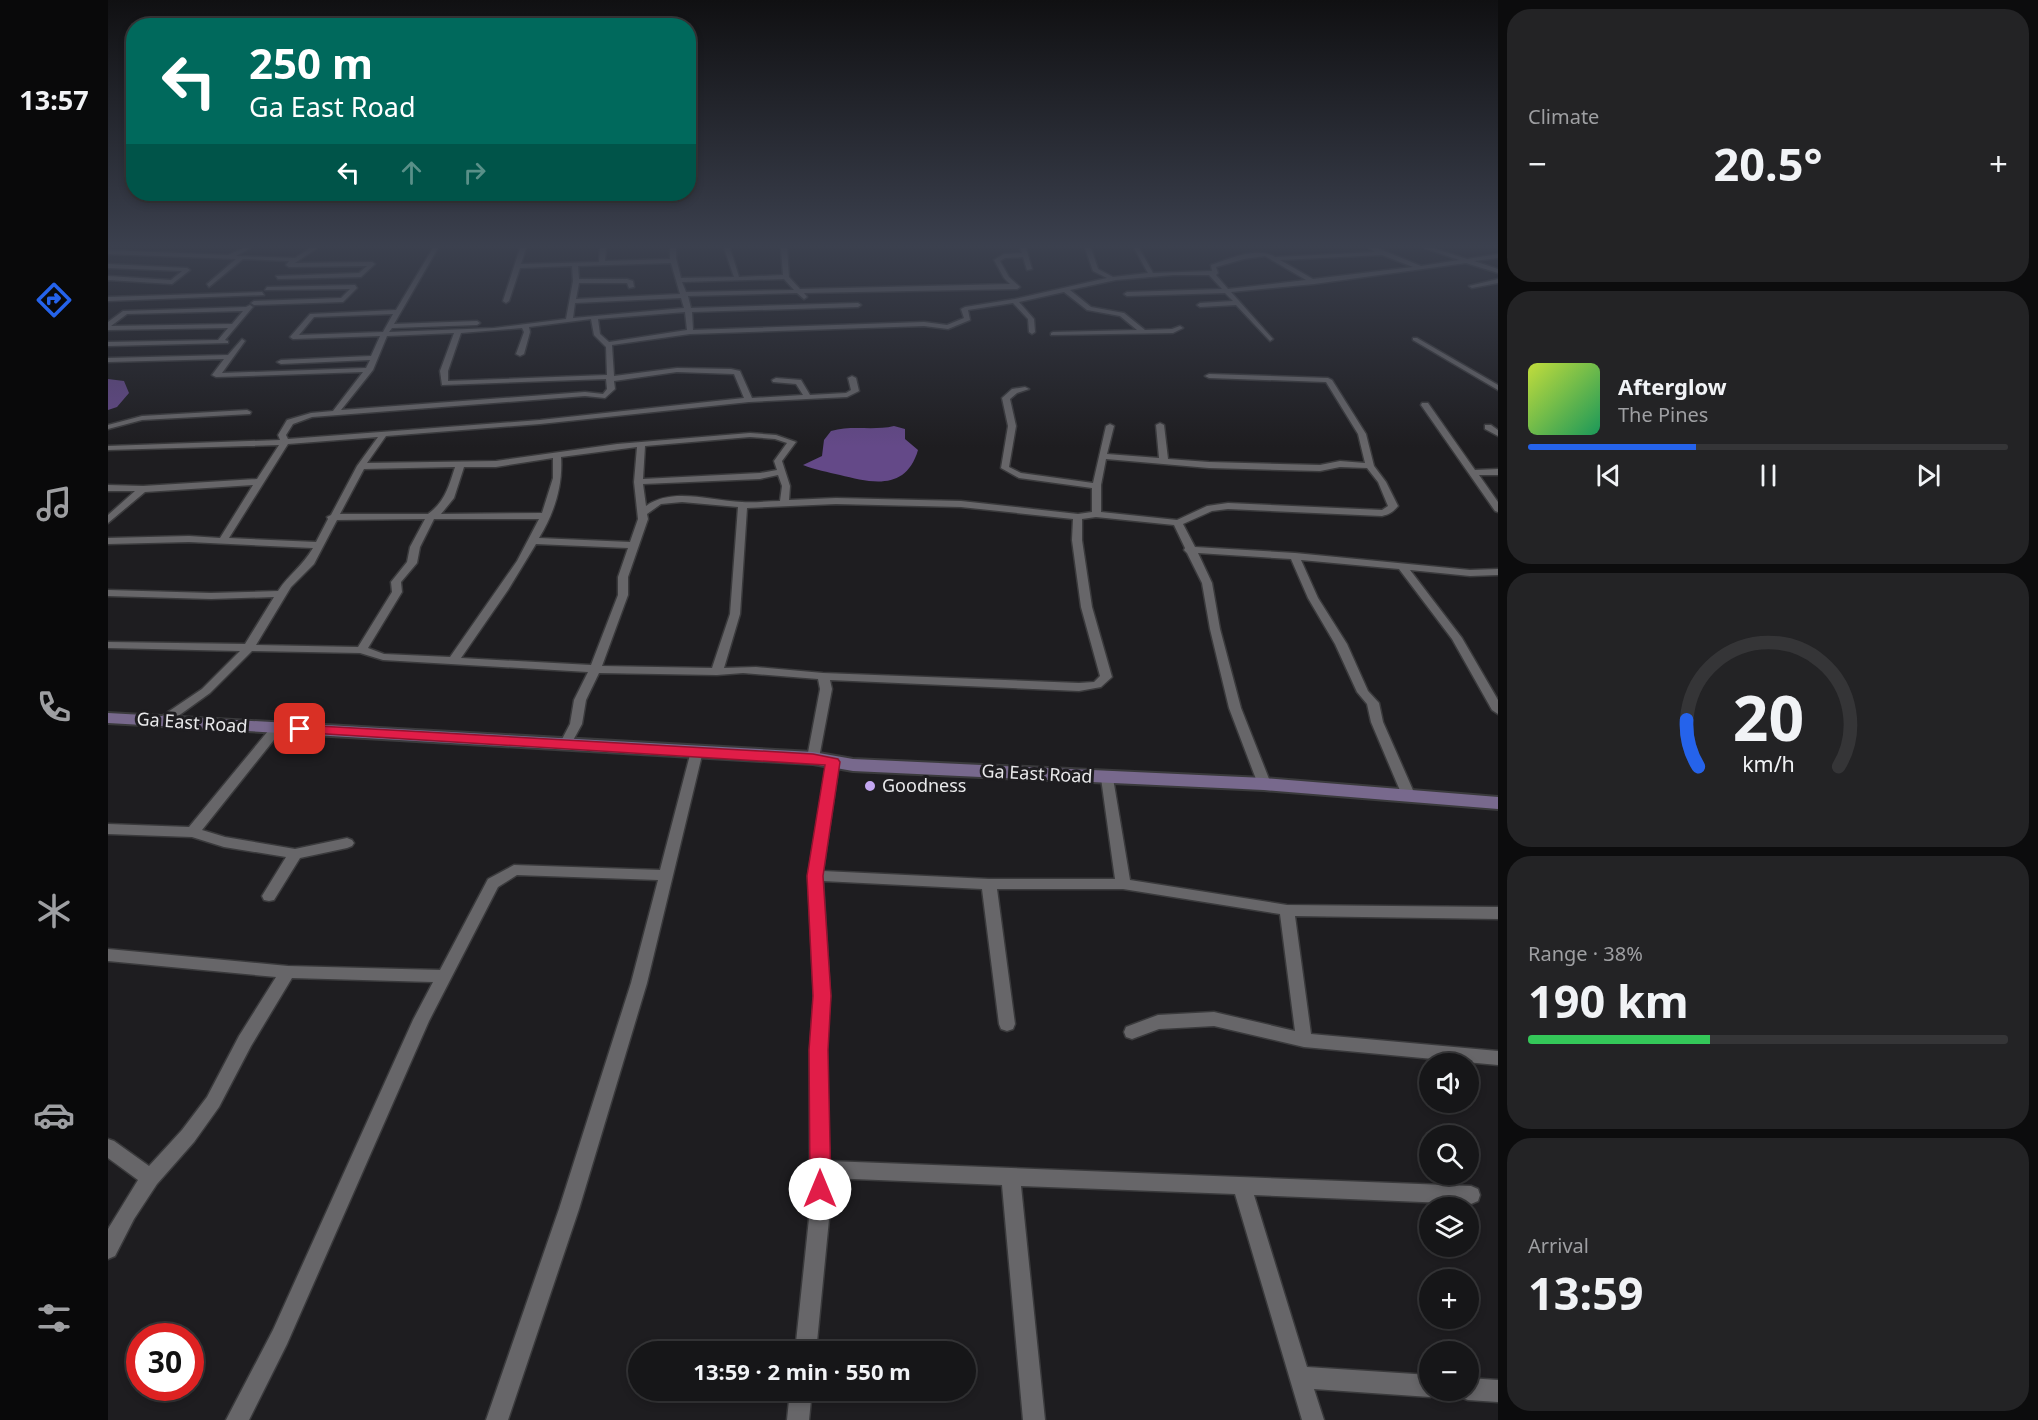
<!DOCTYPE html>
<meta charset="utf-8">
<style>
body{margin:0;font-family:"Noto Sans",sans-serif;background:#232325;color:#f1f3f6;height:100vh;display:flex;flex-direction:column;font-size:22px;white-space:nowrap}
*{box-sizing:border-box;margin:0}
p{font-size:20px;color:#9e9fa2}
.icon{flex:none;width:33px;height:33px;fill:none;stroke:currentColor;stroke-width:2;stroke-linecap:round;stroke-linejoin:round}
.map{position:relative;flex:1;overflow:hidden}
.details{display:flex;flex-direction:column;gap:9px;padding:9px;background:#0c0c0d;width:540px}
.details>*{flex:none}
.guide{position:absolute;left:18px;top:18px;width:570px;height:183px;border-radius:24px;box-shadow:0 3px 9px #0003,0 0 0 2px #353537;background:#00695c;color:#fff;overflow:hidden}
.buttons{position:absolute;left:1311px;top:1053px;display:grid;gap:12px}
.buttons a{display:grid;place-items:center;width:60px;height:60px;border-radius:50%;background:#161618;box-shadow:0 3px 9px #0003,0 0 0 2px #353537;font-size:30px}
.speed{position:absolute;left:18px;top:1323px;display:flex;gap:12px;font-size:30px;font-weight:700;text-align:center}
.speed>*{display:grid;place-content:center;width:78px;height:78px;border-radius:50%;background:#161618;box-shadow:0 3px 9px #0003,0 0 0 2px #353537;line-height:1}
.speed .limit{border:9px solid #d22;background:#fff;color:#111}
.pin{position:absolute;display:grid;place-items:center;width:51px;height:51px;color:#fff;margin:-26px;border-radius:12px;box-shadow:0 3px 9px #0006}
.me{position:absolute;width:66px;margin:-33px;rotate:0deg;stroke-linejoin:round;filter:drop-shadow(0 0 4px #0008)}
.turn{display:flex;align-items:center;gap:21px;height:126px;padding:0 24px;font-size:27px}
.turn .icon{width:78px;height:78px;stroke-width:2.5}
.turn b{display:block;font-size:42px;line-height:51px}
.lanes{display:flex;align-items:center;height:57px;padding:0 24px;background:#0003;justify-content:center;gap:30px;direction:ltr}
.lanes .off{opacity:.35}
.big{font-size:45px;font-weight:700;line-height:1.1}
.details .tile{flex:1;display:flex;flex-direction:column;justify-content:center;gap:9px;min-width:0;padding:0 21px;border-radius:24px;background:#232325}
.details .dial{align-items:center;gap:0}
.dial svg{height:156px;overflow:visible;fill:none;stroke:#353537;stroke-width:7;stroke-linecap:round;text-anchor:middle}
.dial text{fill:#f1f3f6;stroke:none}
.song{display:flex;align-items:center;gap:18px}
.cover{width:72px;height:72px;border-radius:9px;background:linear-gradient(135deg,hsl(70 70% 55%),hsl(150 70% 35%))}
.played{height:6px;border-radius:3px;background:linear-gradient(90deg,#2563eb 35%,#353537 35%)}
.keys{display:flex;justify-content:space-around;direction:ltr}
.heat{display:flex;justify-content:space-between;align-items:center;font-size:33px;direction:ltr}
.charge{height:9px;border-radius:4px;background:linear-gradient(90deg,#34c759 38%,#353537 0)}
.trip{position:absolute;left:520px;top:1341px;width:348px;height:60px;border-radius:30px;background:#161618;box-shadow:0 3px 9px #0003,0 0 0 2px #353537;font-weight:700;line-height:60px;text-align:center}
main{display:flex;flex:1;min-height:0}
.dock{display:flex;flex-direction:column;width:108px;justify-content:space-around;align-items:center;background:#09090a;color:#9e9fa2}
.dock .icon{width:42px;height:42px}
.dock .on{color:#2563eb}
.dock b{font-size:27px;color:#f1f3f6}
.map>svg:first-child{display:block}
.water{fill:#644988}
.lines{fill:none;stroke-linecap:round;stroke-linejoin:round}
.street-casing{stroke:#3a3a3c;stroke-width:3}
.secondary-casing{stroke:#3a3a3c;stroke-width:4}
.street{fill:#676669;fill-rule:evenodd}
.secondary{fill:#78698d;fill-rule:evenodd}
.route{fill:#e11d48;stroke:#92132f;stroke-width:1.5}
.poi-dot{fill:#c4a7f1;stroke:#1e1d20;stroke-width:2}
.labels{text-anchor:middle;stroke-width:6;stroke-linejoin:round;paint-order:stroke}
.street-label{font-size:18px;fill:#e9e9eb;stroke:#1e1d20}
.poi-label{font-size:18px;fill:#e9e9eb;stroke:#1e1d20;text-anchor:start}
</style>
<main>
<nav class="dock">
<b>13:57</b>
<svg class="icon on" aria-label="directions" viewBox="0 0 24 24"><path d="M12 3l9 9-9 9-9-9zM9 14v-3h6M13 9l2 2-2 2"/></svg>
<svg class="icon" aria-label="music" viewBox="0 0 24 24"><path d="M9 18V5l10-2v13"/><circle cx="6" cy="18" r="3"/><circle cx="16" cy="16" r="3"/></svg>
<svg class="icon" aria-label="phone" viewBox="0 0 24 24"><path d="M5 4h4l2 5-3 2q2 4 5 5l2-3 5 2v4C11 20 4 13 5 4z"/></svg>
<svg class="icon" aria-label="climate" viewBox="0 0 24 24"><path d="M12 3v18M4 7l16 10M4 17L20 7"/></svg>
<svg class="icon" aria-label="car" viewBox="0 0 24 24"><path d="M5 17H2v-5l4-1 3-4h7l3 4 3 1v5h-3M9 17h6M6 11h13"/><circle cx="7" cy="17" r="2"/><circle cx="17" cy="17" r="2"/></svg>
<svg class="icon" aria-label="filters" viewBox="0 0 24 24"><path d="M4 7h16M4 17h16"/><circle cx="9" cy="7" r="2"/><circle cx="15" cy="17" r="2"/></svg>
</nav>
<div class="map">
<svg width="1390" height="1420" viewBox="0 0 1390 1420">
<rect width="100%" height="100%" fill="#1e1d20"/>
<path class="water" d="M0,379L16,381L21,393L9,407L0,410Z
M786,426L797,429V439L810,450C798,491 764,483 732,475C720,472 707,470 695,465L714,456L716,440L723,431C744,425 765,431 786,426Z"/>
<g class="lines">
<g class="street-casing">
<path id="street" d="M135,248H142L128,256L187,258L202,248H209L187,263L264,262L267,264L253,277L170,279L168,276L251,273L259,266L181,267L178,265L181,261L135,259L101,287L99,284L128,259L0,254V250L120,255Z
M325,248H330L286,324L369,321L372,323L369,325L284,328L281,332L386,328L458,319L465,281L464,266L412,268L401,301L398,303L395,301L412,248H418L413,264L491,262L492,248H498L497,261L562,259V248H568V258L573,278L626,277L616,248H622L631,277L675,275L673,248H679L681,277L692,289L902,284L896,278L886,260L896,254L914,253L912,248H918L924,269L919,270L915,257L897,258L892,261L901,277L912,287L909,289L696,293L699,297L696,299L689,293L580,296L583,308L750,303L753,305L750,307L584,312L585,330L816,322L839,325L856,318L853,309L857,307L907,299L999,278L985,271L977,248H983L990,269L1005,277L1040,273L1026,248H1031L1045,273L1104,271L1103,265C1121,259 1149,246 1167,257L1267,252L1261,248H1269L1313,266L1351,260L1316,248H1325L1359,259L1390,254V258L1366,261L1390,269V273L1358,263L1206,284L1123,292L1164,338L1165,339L1162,341L1128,305L1092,307L1089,305L1092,303L1125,301L1117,293L1019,296L1016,294L1019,292L1114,289L1101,275H1065L1008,280L962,290L983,307L1016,313L1037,330L1064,329L1072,326L1075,328L1065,333L943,335V333L945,332L1029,330L1012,316L979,310L956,292L911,302L926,319L927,332L924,334L921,332L920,319L905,303L860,310L862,320L840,329L816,326L582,334L504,345L506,376L569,368L623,369L632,371L644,398L695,395L688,384L665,382L664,380L668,378L693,380L702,395L738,393L743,390L740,378L744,376L748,378L751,391L739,397L641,402L432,424L278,436L259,463L388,461L509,444L642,433L668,435L688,442L674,461L682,486L681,500L728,498L853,501L970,514L984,512V488L911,478L893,468L900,426L894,398L904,389L917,387L921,389L909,393L902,399L908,426L901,467L913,473L985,483L998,426L1002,424L1006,426L999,454L1051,458L1048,425L1052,423L1056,425L1060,459L1101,462L1212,465L1232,461L1257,463L1250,434L1218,382L1101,378L1097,376L1101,374L1220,378L1224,380L1258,434L1266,466L1278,482L1290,506C1285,512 1282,514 1274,516L1120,509L1104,511L1075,524L1087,547L1187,553L1362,570L1390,569V575L1362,576L1302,570L1354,638L1390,700V714L1384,710L1344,639L1291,569L1193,560L1210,598L1239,644L1260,691L1271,703L1275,722L1308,797L1306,800H1296L1263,722L1259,704L1249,692L1227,644L1200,598L1183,559L1090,553L1104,583L1112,629L1133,708L1163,784L1161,787H1151L1121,708L1102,629L1094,583L1079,553L1076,550L1077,548L1066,525L988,517L974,519V540L984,607L1004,677L993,687L971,691L722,680L724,689L711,758L705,762L699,758L712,689L710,679L635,673L609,675L491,673L478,700L474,724L462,746L458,747L452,743L462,724L466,700L480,672L275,660L252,653L144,651L102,693L59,724H51L49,721L51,718L94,689L132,651L0,648V642L137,644L166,597L103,599L0,596V590L103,593L170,591C181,574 194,567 205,548L81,542L0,544V538L81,536L112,538L145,485L37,492L0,523V515L27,491H0V485L35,486L149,479L171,445L0,450V446L172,440L170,435L179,420L203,413L225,411L255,372L108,377L104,375L116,359L0,362V358L120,355L134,339L137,341L114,373L258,368L262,360L173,364L169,362L173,360L263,356L272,336L185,339L182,337L202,314L288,310ZM1274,255L1305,267L1205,279L1172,260ZM1157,256L1198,280L1120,289L1108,275L1110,273L1108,267L1136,259ZM563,263L572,294L468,299L471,283H519L521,288L526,287L525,281L519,279H471L470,266ZM676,279L686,290L578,292L574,282ZM573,298L576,308L465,318L467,303ZM577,312L579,330L501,342L492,334L490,319ZM285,314L275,332L191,335L206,317ZM483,319L486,335L498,347L499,375L340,381V371L353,333L414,328L416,332L408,354L412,356L416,354L422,332L421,327ZM346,333L332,371L334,385L498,379L499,389L495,394L477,392L233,410L265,370L279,336ZM569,372L626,374L636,398L432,420L180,439L178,435L185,424L204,417L477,396L497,398L507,389L506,381ZM270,437L249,466L223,515L219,517L220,519L208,542L121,538L180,444ZM642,437L667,439L679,443L666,461L669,470L652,473L535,479L537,446ZM529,447L526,482L530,519L522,542L431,538C446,513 455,487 453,457ZM445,458V478L434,513L333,514L346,498L356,467H388ZM998,459L1101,468L1212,471L1232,467L1259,468L1270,482L1280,506L1274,510L1120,503L1099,506L1069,520L993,512V485ZM347,467C341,486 337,502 320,514H232L256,469ZM670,475L674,486L672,501C659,501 646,503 634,502C603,501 564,487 538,506L535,484L652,479ZM574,502L630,507L622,614L604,668L494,666L520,595V577L540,519L539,514L553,504ZM728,504L853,507L965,519L964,540L973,607L992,676L986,682L971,683L715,673L648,667L616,668L632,614L639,508ZM317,519L302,547L299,562L283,582L284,592L250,647L148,645L183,587L206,564L229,520ZM326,519H431L409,561L342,657L276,654L260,648L294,592L293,582L309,563L312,547ZM428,544L520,548L510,577V595L483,665L353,658L400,590Z
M0,264L79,268L82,270L64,284L0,280V276L63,280L74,271L0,268Z
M1390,279V283L1364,288L1361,286Z
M247,285L249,288L235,302L146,305L143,303L146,301L233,298L242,289L157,290L159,287Z
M154,292L156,295L0,301V297Z
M142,305L145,307L144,308L117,340L120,341V343L0,346V342L110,340L120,328L0,330V322L15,311L138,307ZM135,311L124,324L3,326L19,314Z
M1305,338H1309L1390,385V390L1305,340Z
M1314,403H1320L1367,470L1390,469V475H1371L1390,502V512L1387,511L1313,405Z
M139,410L143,412L142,414L34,420L0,429V425L34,416Z
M1377,425H1383L1390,430V436L1377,429Z
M169,724L173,725L175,728L173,731L94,830L117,837L187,849L239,838L244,840L246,843L244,846L239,848L192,858L166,900L161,901L156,900L154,896L178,857L116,847L84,837L0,834V824L81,827L165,725Z
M589,747L595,751L539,983L471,1209L400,1420H378L451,1209L523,983L550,880L409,875L390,887L321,1021L179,1344L141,1420H118L165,1330L305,1020L325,982L184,978L143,1046L111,1107L86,1142L49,1184L26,1219L7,1256L0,1259V1229L30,1180L0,1158V1139L6,1141L41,1166L74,1130L99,1097L131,1036L168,977L0,961V949L180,966L332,970L380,879L406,865L552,870L583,751Z
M725,758L731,762L715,871L881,879H1007L993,778L999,774L1005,778L1022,880L1179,905L1390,907V919L1187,916L1203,1034L1390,1051V1065L1196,1047L1106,1026L1051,1029L1024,1039L1018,1037L1016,1032L1018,1027L1050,1015L1106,1012L1187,1031L1172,914L1015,889H889L907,1024L905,1029L899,1031L893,1029L891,1024L874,889L715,881L722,996L718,1050L721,1161L1363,1186L1370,1189L1372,1195L1370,1201L1363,1204L1146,1195L1199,1367L1322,1375V1390H1331L1330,1394L1322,1397L1206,1389L1216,1420H1194L1127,1194L913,1186L937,1420H915L894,1185L721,1178L722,1209L708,1352H687L702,1209V1050L706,996L700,876L719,762Z
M1360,1378L1390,1380V1402L1360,1400L1352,1397L1350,1390H1360Z
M682,1390H704L701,1420H679Z"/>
</g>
<g class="secondary-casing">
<path id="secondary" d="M0,713L705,752L745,759L1156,778L1390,797V809L1156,790L745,771L705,764L0,723Z"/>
</g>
<use href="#street" class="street"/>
<use href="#secondary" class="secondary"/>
</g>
<linearGradient id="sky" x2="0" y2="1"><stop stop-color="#101012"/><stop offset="0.55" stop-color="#3b404e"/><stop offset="1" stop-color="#3b404e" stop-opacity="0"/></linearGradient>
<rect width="1390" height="447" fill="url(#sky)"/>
<path class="route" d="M192,725L705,754L730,759L732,762L715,876L723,996L720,1050L723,1189L720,1196L712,1199L705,1196L702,1189L701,1050L705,996L699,876L717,765L187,732V726Z"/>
<circle class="poi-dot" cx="762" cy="786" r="6"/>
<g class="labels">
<g class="street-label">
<text transform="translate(84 723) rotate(4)" y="6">Ga East Road</text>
<text transform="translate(929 774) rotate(3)" y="6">Ga East Road</text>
</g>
<g class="poi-label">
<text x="774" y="792">Goodness</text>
</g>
</g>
</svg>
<div class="buttons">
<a><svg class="icon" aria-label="sound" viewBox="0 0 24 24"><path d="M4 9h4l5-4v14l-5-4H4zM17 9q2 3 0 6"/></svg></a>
<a><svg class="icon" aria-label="search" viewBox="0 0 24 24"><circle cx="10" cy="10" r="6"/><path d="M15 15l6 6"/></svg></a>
<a><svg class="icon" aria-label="layers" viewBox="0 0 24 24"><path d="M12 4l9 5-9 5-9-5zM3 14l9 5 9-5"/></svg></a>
<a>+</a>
<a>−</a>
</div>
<div class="speed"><div class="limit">30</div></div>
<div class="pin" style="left:192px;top:729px;background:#d93025"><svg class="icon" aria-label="arrive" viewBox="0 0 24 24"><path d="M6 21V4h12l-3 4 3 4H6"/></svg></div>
<svg class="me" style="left:712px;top:1189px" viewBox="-20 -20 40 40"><circle r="19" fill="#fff"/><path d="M0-13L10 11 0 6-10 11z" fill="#e11d48"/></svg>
<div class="trip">13:59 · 2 min · 550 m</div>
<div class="guide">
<div class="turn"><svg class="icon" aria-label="left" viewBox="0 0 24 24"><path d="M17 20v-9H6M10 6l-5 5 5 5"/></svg><div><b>250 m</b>Ga East Road</div></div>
<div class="lanes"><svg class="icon" aria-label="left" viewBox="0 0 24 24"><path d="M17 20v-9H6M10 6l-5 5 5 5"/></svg><svg class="icon off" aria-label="ahead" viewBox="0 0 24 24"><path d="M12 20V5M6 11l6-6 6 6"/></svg><svg class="icon off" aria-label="right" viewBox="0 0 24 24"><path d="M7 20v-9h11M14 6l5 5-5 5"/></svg></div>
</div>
</div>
<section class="details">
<div class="tile"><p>Climate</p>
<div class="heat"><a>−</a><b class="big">20.5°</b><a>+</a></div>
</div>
<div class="tile">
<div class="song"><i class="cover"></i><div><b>Afterglow</b><p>The Pines</p></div></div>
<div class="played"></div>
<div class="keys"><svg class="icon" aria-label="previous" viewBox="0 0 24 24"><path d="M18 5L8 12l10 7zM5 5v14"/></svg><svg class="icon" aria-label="pause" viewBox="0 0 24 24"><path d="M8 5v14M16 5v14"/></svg><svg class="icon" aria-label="next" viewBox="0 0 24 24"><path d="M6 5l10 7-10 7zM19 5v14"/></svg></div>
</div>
<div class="tile dial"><svg viewBox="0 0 100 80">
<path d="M14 69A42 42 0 1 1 86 69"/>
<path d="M14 69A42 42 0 0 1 8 45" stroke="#2563eb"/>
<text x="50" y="56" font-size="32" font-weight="700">20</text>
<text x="50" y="72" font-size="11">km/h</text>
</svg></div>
<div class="tile"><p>Range · 38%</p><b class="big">190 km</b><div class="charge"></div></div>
<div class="tile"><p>Arrival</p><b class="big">13:59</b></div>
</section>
</main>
